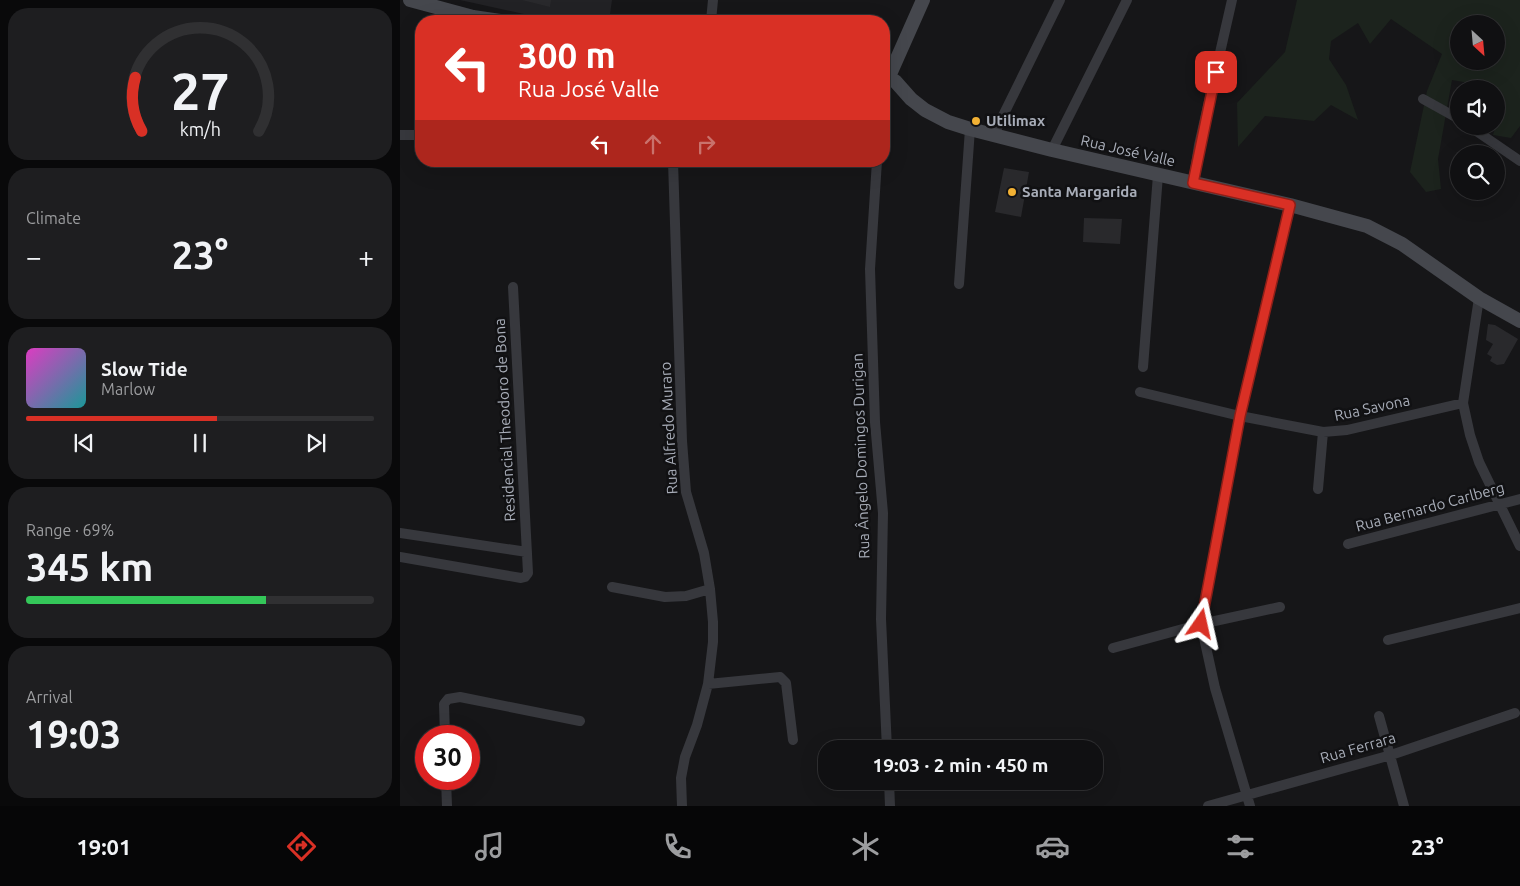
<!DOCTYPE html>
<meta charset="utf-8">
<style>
body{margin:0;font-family:Ubuntu,sans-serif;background:#1e1e20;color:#f1f3f6;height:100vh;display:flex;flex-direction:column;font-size:19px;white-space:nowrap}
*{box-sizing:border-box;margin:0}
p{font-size:16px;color:#9c9d9f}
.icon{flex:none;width:28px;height:28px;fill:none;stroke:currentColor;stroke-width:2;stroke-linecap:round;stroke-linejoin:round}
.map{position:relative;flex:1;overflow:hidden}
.side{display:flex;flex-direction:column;gap:8px;padding:8px;background:#09090a;width:400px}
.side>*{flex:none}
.top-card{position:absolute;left:15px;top:15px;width:475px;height:152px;border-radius:20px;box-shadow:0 5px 20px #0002,0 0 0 1px #303032;background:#d93025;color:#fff;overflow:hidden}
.needle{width:32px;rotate:154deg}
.controls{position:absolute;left:1050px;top:15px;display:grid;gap:10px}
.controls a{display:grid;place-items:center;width:55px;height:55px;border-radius:50%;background:#101012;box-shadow:0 5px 20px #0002,0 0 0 1px #303032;font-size:25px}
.speed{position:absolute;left:15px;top:725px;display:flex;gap:10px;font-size:25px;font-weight:700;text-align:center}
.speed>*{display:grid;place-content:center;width:65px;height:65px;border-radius:50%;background:#101012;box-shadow:0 5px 20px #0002,0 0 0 1px #303032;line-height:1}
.speed .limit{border:8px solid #d22;background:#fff;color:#111}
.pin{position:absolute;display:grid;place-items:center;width:42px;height:42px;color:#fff;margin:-21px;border-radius:10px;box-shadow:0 2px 8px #0006}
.me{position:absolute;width:55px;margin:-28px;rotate:11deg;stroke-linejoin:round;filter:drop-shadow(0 0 4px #0008)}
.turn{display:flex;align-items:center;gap:18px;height:105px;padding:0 20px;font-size:22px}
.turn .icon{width:65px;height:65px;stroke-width:2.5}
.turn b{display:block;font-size:35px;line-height:42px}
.lanes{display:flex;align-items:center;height:48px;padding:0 20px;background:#0003;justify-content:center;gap:25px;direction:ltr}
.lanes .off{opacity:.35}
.big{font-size:38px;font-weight:700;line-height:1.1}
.side .widget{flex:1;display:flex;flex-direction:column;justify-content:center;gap:8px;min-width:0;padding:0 18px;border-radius:20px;background:#1e1e20}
.side .dial{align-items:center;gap:0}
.dial svg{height:130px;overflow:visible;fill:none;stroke:#303032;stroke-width:7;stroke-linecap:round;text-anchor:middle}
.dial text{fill:#f1f3f6;stroke:none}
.song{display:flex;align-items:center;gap:15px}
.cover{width:60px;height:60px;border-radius:8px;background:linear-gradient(135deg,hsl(310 70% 55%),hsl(180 70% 35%))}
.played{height:5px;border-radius:2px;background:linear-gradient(90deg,#d93025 55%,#303032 55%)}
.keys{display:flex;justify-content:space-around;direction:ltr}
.heat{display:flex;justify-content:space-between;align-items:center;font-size:28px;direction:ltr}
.charge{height:8px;border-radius:4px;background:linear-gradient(90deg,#34c759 69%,#303032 0)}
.trip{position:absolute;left:418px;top:740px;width:285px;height:50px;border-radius:20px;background:#101012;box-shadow:0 5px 20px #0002,0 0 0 1px #303032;font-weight:700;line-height:50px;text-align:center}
.tab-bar{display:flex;height:80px;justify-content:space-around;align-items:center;background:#060607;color:#9c9d9f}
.tab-bar .icon{width:35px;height:35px}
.tab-bar .active{color:#d93025}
.tab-bar b{font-size:22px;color:#f1f3f6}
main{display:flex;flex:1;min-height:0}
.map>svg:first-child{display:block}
.built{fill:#222225}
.green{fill:#1c231d;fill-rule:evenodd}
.building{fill:#29292c}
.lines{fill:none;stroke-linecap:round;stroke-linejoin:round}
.street{stroke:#37383d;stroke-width:10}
.secondary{stroke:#45474d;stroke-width:14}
.route-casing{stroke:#8d1f18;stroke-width:12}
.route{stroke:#d93025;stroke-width:9}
.poi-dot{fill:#f2b134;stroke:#111113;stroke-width:2}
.labels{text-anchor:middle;stroke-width:5;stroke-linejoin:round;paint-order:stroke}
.poi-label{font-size:15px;font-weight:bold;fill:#a8adb8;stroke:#111113;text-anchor:start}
.street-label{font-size:15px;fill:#a8adb8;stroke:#111113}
</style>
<main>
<section class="side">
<div class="widget dial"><svg viewBox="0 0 100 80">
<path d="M14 69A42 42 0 1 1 86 69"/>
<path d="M14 69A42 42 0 0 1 10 36" stroke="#d93025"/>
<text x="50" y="56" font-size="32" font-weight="700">27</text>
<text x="50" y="72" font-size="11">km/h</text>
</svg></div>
<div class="widget"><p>Climate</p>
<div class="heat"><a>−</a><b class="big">23°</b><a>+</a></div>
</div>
<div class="widget">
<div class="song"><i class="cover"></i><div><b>Slow Tide</b><p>Marlow</p></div></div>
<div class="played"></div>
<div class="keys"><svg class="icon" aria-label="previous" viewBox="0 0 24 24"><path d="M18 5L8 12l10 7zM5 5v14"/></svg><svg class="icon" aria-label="pause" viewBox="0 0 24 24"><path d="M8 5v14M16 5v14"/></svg><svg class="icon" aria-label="next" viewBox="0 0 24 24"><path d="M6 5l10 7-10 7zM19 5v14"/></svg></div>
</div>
<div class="widget"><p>Range · 69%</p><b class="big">345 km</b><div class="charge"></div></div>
<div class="widget"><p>Arrival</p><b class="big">19:03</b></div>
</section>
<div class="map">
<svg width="1120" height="806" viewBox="0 0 1120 806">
<rect width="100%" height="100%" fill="#161618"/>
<path class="built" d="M60,0H212L209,21H156Z"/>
<path class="green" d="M897,0H1120V126L1111,138L1093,135L1098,118L1096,115V89H1083L1081,85L1052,80L1038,159L1041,189L1026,192L1010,172L1027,91L1042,54L991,19L970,44L958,23L931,41L929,59L946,85L958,120L931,105L914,121L865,116L838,147L837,103L885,52ZM1059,24H1096V61H1059Z"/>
<path class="building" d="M122,0H151L150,7Z
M604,168L629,172L621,217L595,212Z
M684,218L722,219L720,244L683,242Z
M1088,324L1095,325L1118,339L1104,364L1097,365L1090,361L1092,357L1087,354L1093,344L1086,340Z"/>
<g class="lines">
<path class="street" d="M311,21L313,0
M1023,99L1059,119
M1069,126L1120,161
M0,135H21
M593,136L660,0
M652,150L727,0
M273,161L282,441L286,492L304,553L310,589L313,622V642L308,684L297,725L285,757L281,778L282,806
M477,161L470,269L475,422L483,513L481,619L487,749
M793,183L799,145L832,0
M559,284L570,129
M1079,298L1063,403L1070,435L1079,462L1120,546
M743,367L758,175
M740,392L840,416L923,432L947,430L1063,403
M918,489L923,432
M0,533L127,552
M948,544L1120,499
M0,557L121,578L125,577L128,573L113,287
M212,587L265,597L286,596L310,589
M988,640L1120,608
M713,648L801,624L880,607
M308,684L380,677L386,683L393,740
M979,716L1004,806
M45,736L44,704L48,699L60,697L180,721
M46,779L47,806
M489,781L490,806
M808,806L991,755L1115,713
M850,806L815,688L801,624L840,416L890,205"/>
<path class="secondary" d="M10,0L73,17L100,21
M491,72L523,0
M495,81L511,99L525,110L548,122L570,129L652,150L890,205L967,226L1002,244L1079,298L1120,321"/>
</g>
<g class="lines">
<g class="route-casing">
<path id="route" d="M801,624L840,416L890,205L793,183L816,72"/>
</g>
<use href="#route" class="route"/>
</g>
<g class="poi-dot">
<circle cx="576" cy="121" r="5"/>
<circle cx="612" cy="192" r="5"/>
</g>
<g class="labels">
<g class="poi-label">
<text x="586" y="126">Utilimax</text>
<text x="622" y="197">Santa Margarida</text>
</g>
<g class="street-label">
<text transform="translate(728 151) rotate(13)" y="5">Rua José Valle</text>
<text transform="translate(972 408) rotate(-12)" y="5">Rua Savona</text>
<text transform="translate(105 420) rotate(-93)" y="5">Residencial Theodoro de Bona</text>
<text transform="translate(269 428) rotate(-93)" y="5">Rua Alfredo Muraro</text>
<text transform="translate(461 456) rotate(-92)" y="5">Rua Ângelo Domingos Durigan</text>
<text transform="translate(1030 507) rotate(-15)" y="5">Rua Bernardo Carlberg</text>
<text transform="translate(958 748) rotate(-16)" y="5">Rua Ferrara</text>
</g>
</g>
</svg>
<div class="controls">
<a><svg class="needle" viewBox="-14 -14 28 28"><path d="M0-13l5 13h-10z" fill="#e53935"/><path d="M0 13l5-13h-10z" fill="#9c9d9f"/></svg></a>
<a><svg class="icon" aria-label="sound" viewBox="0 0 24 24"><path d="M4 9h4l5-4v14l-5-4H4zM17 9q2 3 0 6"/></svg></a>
<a><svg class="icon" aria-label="search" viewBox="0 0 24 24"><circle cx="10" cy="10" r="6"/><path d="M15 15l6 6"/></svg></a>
</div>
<div class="speed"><div class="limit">30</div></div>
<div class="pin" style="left:816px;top:72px;background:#d93025"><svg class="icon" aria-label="arrive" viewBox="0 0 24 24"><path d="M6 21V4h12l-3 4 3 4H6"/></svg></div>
<svg class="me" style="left:801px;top:624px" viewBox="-20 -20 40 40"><path d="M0-17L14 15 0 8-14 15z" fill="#d93025" stroke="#fff" stroke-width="4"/></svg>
<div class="trip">19:03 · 2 min · 450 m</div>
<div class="top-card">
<div class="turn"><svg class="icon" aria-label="left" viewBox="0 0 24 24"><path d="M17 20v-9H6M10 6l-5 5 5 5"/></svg><div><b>300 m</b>Rua José Valle</div></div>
<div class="lanes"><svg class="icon" aria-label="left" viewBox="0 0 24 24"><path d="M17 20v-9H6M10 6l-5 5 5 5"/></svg><svg class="icon off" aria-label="ahead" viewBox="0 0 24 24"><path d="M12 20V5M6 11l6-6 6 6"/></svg><svg class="icon off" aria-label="right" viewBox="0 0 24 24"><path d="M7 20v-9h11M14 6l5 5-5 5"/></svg></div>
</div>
</div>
</main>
<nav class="tab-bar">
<b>19:01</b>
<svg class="icon active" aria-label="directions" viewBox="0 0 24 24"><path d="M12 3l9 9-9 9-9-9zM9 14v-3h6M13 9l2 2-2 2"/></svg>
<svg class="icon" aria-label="music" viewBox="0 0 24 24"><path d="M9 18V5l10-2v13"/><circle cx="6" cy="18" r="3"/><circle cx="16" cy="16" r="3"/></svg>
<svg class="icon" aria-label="phone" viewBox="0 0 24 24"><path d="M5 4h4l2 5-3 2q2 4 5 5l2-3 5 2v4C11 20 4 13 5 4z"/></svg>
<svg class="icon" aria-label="climate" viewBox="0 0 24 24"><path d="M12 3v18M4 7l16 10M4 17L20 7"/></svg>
<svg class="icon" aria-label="car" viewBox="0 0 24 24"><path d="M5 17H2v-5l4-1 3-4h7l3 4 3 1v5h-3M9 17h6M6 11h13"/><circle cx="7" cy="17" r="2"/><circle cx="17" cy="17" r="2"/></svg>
<svg class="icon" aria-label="filters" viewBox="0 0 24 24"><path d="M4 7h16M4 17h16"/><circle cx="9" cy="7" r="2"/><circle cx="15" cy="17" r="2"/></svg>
<b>23°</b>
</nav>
